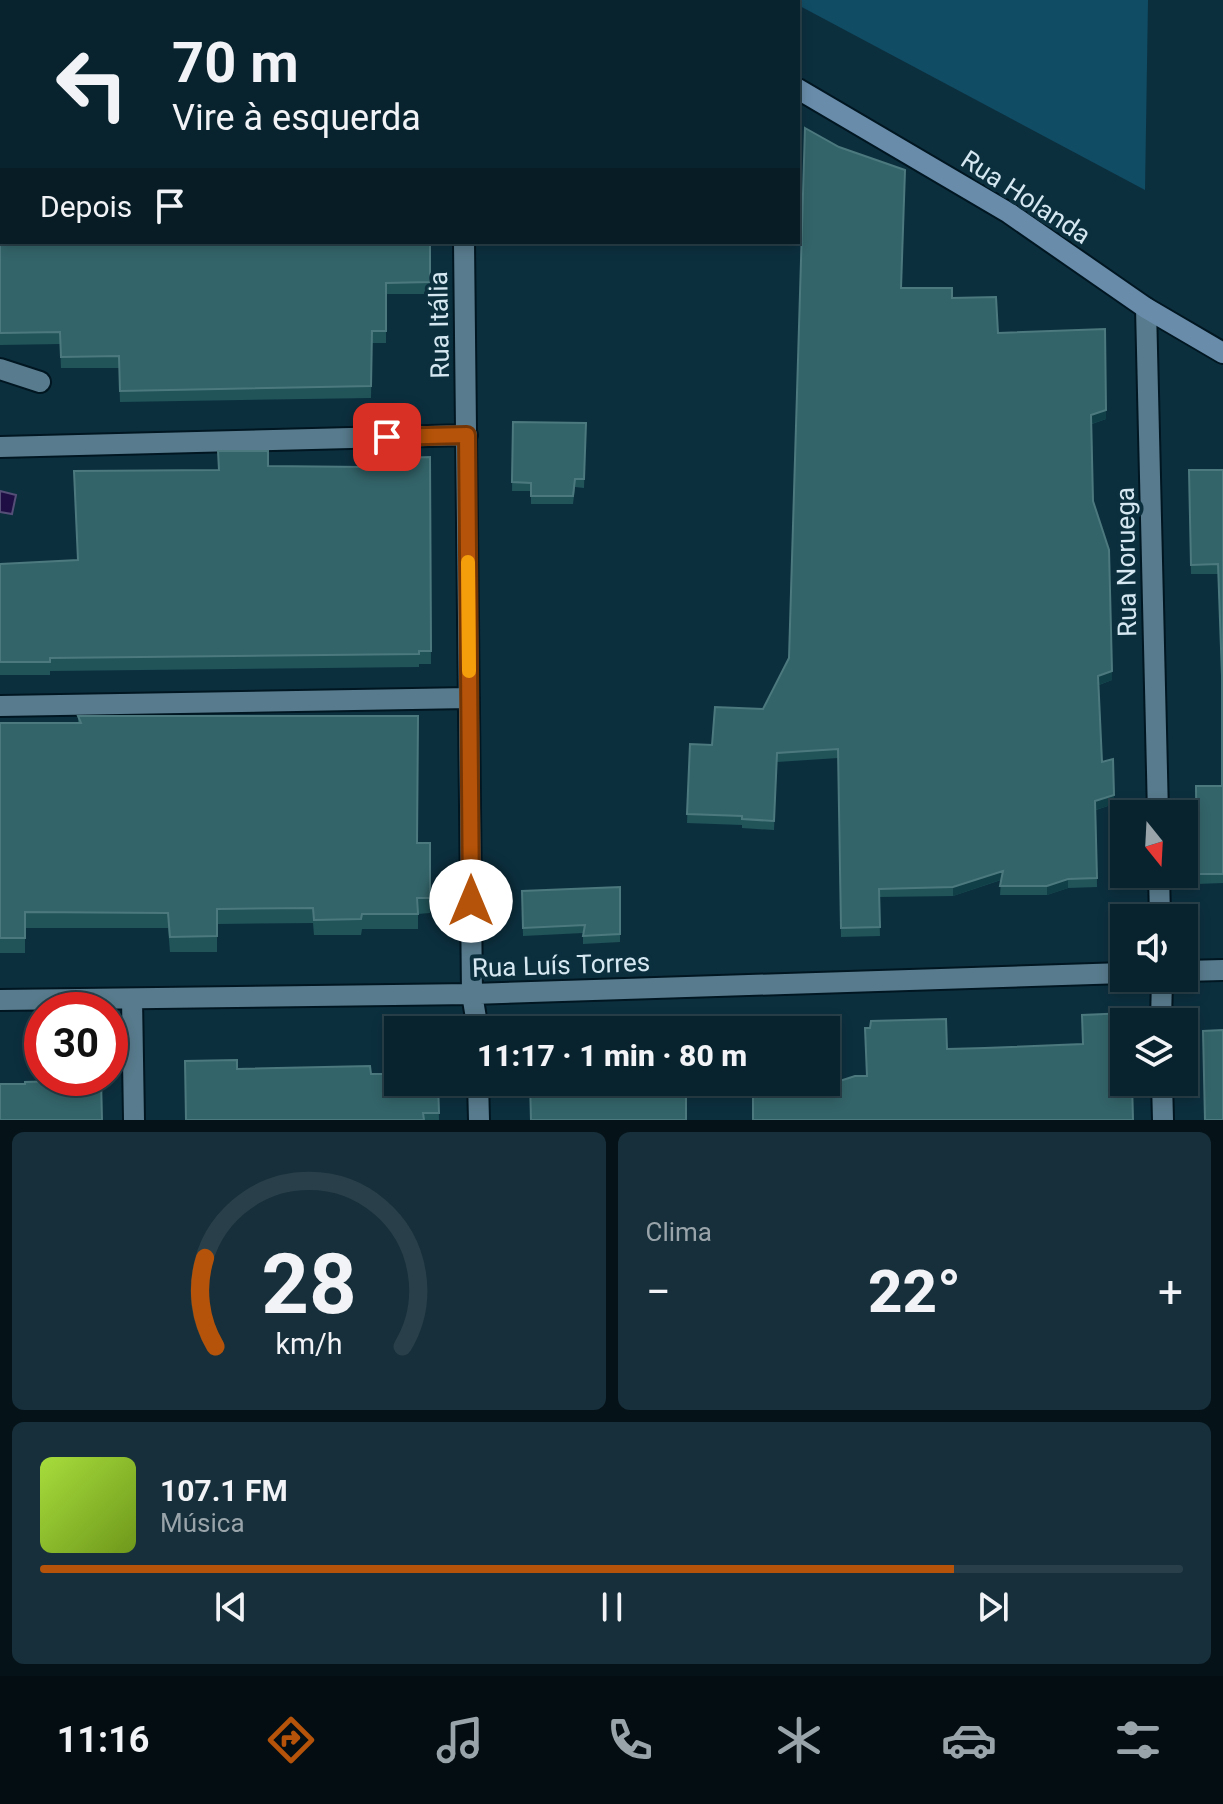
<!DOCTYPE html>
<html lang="pt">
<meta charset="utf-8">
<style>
body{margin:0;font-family:Roboto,sans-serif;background:#172f3a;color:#f1f3f6;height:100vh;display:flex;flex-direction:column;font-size:30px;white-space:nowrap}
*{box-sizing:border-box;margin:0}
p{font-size:26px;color:#99a4aa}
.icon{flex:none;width:44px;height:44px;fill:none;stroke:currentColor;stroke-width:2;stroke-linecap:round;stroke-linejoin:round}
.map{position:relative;height:1120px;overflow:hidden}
.drawer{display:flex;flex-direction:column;gap:12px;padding:12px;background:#051319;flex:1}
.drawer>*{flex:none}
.hud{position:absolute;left:0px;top:0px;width:800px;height:244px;box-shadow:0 4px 12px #0003,0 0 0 2px #29404a;background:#09232e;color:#f1f3f6;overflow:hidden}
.needle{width:52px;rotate:162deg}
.controls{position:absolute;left:1110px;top:800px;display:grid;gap:16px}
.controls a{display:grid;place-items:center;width:88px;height:88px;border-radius:0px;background:#09232e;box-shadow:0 4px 12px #0003,0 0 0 2px #29404a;font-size:40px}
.speed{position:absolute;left:24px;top:992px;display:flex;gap:16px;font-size:40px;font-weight:700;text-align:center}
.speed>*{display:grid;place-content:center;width:104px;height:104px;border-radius:50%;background:#09232e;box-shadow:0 4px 12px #0003,0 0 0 2px #29404a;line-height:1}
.speed .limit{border:12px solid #d22;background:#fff;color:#111}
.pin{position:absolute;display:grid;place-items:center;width:68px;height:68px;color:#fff;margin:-34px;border-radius:16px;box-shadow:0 4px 12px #0006}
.me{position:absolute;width:88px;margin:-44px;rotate:0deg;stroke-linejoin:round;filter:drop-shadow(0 0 6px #0008)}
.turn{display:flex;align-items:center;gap:28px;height:168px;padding:0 40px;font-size:36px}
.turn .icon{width:104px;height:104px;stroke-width:2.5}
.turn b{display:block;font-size:56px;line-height:68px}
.then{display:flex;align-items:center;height:76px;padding:0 40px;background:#0003;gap:16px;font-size:30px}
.big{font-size:60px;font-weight:800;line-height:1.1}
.drawer .widget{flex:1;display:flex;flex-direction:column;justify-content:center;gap:12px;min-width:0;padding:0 28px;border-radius:12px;background:#172f3a}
.drawer .dial{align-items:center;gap:0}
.dial svg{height:208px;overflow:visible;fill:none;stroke:#29404a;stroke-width:7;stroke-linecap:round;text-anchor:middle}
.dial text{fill:#f1f3f6;stroke:none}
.song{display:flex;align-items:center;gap:24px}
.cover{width:96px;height:96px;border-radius:12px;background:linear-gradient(135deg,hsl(80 70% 55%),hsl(80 70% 35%))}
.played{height:8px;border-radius:4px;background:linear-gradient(90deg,#b45309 80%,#29404a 80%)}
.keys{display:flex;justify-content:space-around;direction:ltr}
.heat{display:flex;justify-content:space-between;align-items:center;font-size:44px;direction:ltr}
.drawer .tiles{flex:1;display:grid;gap:12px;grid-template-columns:1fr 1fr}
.widget:last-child{grid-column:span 2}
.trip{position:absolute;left:384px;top:1016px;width:456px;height:80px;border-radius:0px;background:#09232e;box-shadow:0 4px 12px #0003,0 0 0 2px #29404a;font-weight:800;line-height:80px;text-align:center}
.tabs{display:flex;height:128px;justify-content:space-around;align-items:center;background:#040e12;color:#99a4aa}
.tabs .icon{width:56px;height:56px}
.tabs .selected{color:#b45309}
.tabs b{font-size:36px;color:#f1f3f6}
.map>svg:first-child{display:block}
.green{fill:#104c64}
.water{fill:#1e0e43;stroke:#554f78;stroke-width:2}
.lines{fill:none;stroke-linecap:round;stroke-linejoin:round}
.street-casing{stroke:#001621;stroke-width:24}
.secondary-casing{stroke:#001621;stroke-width:24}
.street{stroke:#587b8d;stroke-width:20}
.secondary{stroke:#688caa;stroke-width:20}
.wall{fill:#205459}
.shaded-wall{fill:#103f47}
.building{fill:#336469;stroke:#4c797e;stroke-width:2}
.route-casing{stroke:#753606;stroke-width:20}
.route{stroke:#b45309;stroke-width:14}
.slow{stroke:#f59e0b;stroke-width:14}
.labels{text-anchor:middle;stroke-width:8;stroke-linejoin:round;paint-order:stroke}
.street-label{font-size:26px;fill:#d5e8f2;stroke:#0c2f3e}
</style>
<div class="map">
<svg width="1223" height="1120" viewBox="0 0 1223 1120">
<rect width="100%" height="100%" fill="#0c2f3e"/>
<path class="green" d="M789,0H1148L1145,190L798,5V2Z"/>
<path class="water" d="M0,491L16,495L12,514L0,512Z"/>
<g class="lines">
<g class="street-casing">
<path id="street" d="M464,2V0
M0,47L2,48
M464,242L472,994L478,1030
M1146,308L1158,814
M0,369L40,382
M0,447L467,435
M0,706L469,698
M1159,874L1160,918
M1184,971L1223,970
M132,999L134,1120
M0,1000L472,994L1124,973
M1161,1022L1162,978
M478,1082L479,1120
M1162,1082L1163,1120"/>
</g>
<g class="secondary-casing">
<path id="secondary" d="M645,0L649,2
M798,89L1009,213L1146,308L1223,353"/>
</g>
<use href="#street" class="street"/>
<use href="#secondary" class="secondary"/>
</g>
<path class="wall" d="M0,0H433V2H2V11H0Z
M0,81L2,242H430V294H386V343H372L371,398L120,402L119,368H61L60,344L0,345Z
M901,288L952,298L1106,419L1092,424L1093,501L1112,680L1099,685L1102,762L1114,804L1096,810L1097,887L1068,888L1047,895H1000L1001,880L953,896L879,897L880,936L841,937L838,758L777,762L774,830L742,828V825L687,823L690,744L712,745L763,709L789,658Z
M513,422L586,423L584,488L575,487L573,504H531V491H512Z
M430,457L431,664H419V667L50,671V675H0V564L77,560L219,470L268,466L365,467Z
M1189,470H1223V883L1197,884L1196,786H1222V686L1218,574H1191Z
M78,716L417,843L430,877V913L418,914V929H362L361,935H314L313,923L217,924V952H170L168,928H25V953H0V723H78Z
M620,887V942L583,944V933L523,936L522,891Z
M237,1069L371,1074L438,1082L439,1120H186Z"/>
<path class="shaded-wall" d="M1106,410V419L1091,424V415Z
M1112,671V680L1098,685V676Z
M1114,795V804L1095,810V801Z
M1003,871V879L953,896V887Z
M1068,879V888L1047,895V886Z"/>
<path class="building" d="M76,0H433V2H77Z
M0,81H2V242H430V282L386,283V331H372L371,386L120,391L119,356L61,357L60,332L0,333Z
M805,128L839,147L905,170L901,288H952V298L996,297L998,333L1105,329L1106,410L1091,415L1093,501L1109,550L1112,671L1098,676L1102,762L1113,759L1114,795L1095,801L1097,878L1068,879L1047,886H1000L1003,871L953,887L879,889L880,927L841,928L838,749L777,753L774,821L742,819V816L687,814L690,744L712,745L715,707L763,709L789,658Z
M513,422L586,423L584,479H575L573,496H531V483L512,482Z
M218,451H268V466L365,467V459L430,457L431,651H419V654L50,658V662H0V564L78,560L74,471L219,470Z
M1189,470H1223V874H1197L1196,786H1222V676L1218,564L1191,565Z
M78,716H418L417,843H430V898H417L418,914H362L361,919L314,920L313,908L217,909V936L170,937L168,913L25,912V938H0V723H81Z
M620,887V934L583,936L585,925L523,928L522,891Z
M1128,1013L1129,1022H1124V1082H1132L1133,1120H753V1088H818L855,1076H867L865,1028H870L871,1021L946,1019L947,1049L985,1048L1083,1044L1082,1015Z
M1223,1030V1120H1205L1203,1031Z
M237,1060V1069L370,1066L371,1074H398V1082H438L439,1113H423L424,1120H186L185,1061Z
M58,1078H101L102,1120H0V1084H25V1082L58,1081Z
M530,1082H686V1120H531Z"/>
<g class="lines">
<g class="route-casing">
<path id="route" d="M387,437L467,435L471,901"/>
</g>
<use href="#route" class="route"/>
<path class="slow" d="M468,562L469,671"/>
</g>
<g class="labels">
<g class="street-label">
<text transform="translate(1026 197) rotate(33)" y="9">Rua Holanda</text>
<text transform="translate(439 325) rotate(-91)" y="9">Rua Itália</text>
<text transform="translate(1126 562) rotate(-91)" y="9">Rua Noruega</text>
<text transform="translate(561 965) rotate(-2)" y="9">Rua Luís Torres</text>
</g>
</g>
</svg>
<div class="controls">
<a><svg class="needle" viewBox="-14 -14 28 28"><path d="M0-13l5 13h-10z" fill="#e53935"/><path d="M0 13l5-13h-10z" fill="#99a4aa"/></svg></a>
<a><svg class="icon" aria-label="sound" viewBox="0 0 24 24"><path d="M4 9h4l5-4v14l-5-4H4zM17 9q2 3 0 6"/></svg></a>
<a><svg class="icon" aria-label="layers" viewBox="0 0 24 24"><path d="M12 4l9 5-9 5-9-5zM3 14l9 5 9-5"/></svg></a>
</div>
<div class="speed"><div class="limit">30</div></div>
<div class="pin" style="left:387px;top:437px;background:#d93025"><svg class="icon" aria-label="arrive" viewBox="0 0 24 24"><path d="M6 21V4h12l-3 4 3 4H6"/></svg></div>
<svg class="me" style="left:471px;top:901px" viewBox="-20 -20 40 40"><circle r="19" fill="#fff"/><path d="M0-13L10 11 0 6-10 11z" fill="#b45309"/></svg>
<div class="trip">11:17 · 1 min · 80 m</div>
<div class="hud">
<div class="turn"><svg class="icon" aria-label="left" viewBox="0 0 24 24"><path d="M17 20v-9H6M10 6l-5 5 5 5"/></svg><div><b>70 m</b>Vire à esquerda</div></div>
<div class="then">Depois<svg class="icon" aria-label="arrive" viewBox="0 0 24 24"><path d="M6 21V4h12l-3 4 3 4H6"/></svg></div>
</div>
</div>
<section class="drawer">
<div class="tiles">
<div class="widget dial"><svg viewBox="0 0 100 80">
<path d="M14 69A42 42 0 1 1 86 69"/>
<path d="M14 69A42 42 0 0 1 10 35" stroke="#b45309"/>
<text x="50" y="56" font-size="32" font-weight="700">28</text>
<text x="50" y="72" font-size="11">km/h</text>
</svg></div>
<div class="widget"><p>Clima</p>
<div class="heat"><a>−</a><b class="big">22°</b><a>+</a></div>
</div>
<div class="widget">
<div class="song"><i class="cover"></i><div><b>107.1 FM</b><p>Música</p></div></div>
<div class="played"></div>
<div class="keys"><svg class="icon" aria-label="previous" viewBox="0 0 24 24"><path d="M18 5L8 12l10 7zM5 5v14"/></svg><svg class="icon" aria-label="pause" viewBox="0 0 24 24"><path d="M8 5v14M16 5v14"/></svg><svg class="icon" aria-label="next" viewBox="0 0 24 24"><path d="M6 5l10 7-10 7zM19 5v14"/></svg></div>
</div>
</div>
</section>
<nav class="tabs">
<b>11:16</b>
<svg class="icon selected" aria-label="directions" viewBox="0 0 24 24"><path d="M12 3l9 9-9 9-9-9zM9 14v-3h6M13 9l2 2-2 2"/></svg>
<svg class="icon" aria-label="music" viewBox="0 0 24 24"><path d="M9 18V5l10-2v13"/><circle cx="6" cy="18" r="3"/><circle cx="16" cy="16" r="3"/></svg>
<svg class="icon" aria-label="phone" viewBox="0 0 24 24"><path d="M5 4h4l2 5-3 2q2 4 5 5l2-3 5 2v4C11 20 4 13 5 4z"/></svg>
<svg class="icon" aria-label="climate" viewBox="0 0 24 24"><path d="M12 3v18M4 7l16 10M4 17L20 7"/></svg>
<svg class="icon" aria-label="car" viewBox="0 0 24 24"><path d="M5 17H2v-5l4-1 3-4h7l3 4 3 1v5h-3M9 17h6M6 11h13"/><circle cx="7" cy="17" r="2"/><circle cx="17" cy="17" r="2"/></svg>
<svg class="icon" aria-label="filters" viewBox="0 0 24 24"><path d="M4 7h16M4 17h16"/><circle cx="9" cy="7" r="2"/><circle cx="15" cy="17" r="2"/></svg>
</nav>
